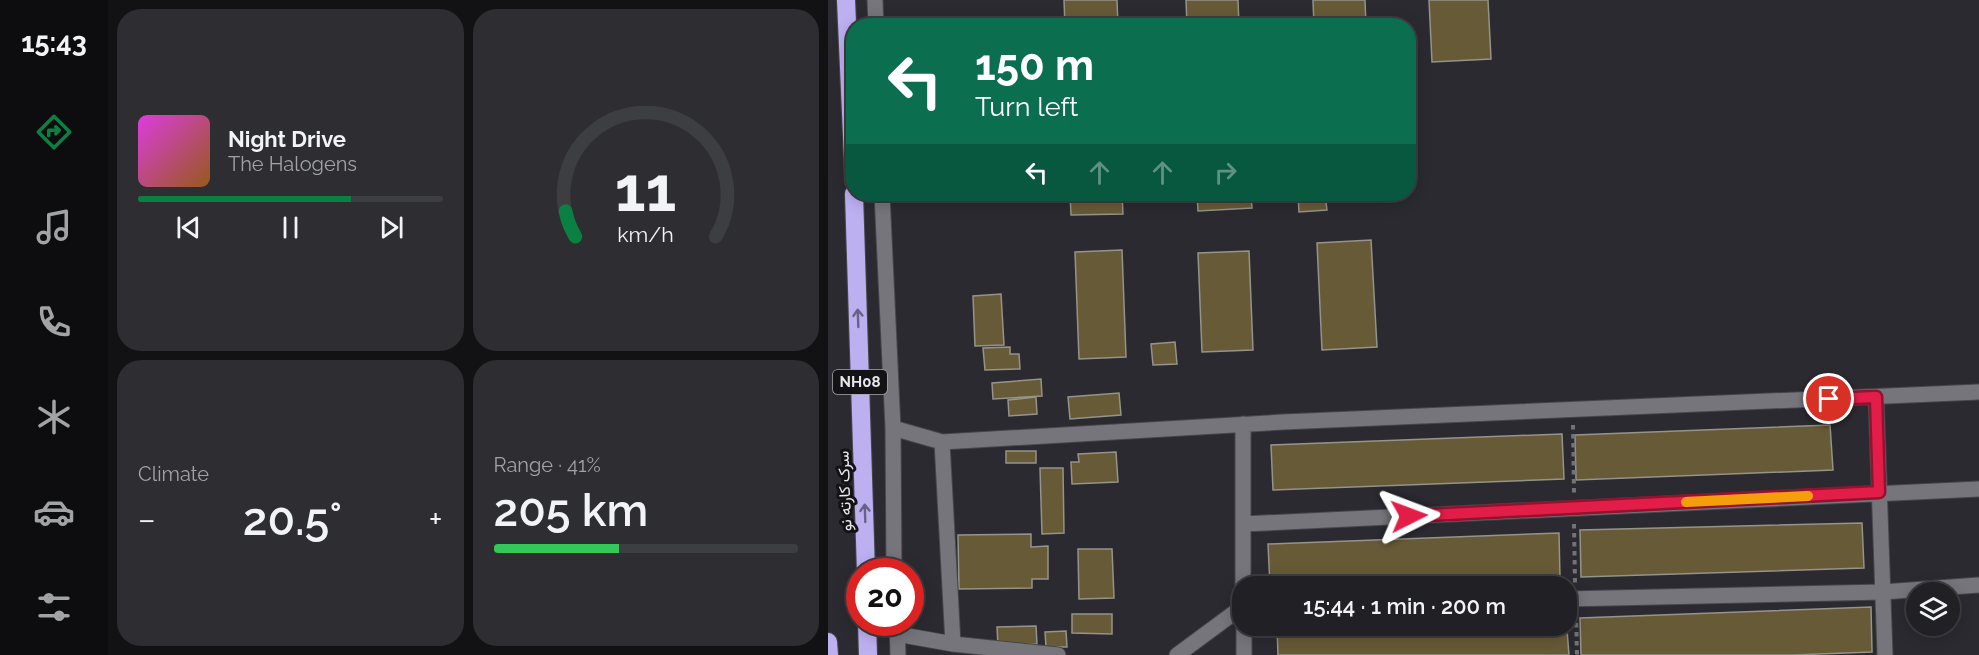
<!DOCTYPE html>
<meta charset="utf-8">
<style>
body{margin:0;font-family:Raleway,Vazirmatn,sans-serif;background:#2d2d32;color:#f1f3f6;height:100vh;display:flex;flex-direction:column;font-size:22px;white-space:nowrap}
*{box-sizing:border-box;margin:0}
p{font-size:20px;color:#a2a3a7}
.icon{flex:none;width:33px;height:33px;fill:none;stroke:currentColor;stroke-width:2;stroke-linecap:round;stroke-linejoin:round}
.map{position:relative;flex:1;overflow:hidden}
.details{display:flex;flex-direction:column;gap:9px;padding:9px;background:#121214;width:720px}
.details>*{flex:none}
.hud{position:absolute;left:18px;top:18px;width:570px;height:183px;border-radius:24px;box-shadow:0 3px 15px #0003,0 0 0 2px #3d3e42;background:#0b6e4f;color:#fff;overflow:hidden}
.controls{position:absolute;left:1078px;top:582px;display:grid;gap:12px}
.controls a{display:grid;place-items:center;width:54px;height:54px;border-radius:50%;background:#202025;box-shadow:0 3px 15px #0003,0 0 0 2px #3d3e42;font-size:30px}
.speed{position:absolute;left:18px;top:558px;display:flex;gap:12px;font-size:30px;font-weight:700;text-align:center}
.speed>*{display:grid;place-content:center;width:78px;height:78px;border-radius:50%;background:#202025;box-shadow:0 3px 15px #0003,0 0 0 2px #3d3e42;line-height:1}
.speed .limit{border:9px solid #d22;background:#fff;color:#111}
.pin{position:absolute;display:grid;place-items:center;width:51px;height:51px;color:#fff;margin:-26px;border:3px solid #fff;border-radius:50%;box-shadow:0 2px 6px #0007}
.me{position:absolute;width:66px;margin:-33px;rotate:87deg;stroke-linejoin:round;filter:drop-shadow(0 0 4px #0008)}
.turn{display:flex;align-items:center;gap:21px;height:126px;padding:0 30px;font-size:27px}
.turn .icon{width:78px;height:78px;stroke-width:2.5}
.turn b{display:block;font-size:42px;line-height:51px}
.lanes{display:flex;align-items:center;height:57px;padding:0 30px;background:#0003;justify-content:center;gap:30px;direction:ltr}
.lanes .off{opacity:.35}
.big{font-size:45px;font-weight:600;line-height:1.1}
.details .tile{flex:1;display:flex;flex-direction:column;justify-content:center;gap:9px;min-width:0;padding:0 21px;border-radius:24px;background:#2d2d32}
.details .dial{align-items:center;gap:0}
.dial svg{height:156px;overflow:visible;fill:none;stroke:#3d3e42;stroke-width:7;stroke-linecap:round;text-anchor:middle}
.dial text{fill:#f1f3f6;stroke:none}
.song{display:flex;align-items:center;gap:18px}
.cover{width:72px;height:72px;border-radius:9px;background:linear-gradient(135deg,hsl(300 70% 55%),hsl(30 70% 35%))}
.played{height:6px;border-radius:3px;background:linear-gradient(90deg,#0b8043 70%,#3d3e42 70%)}
.keys{display:flex;justify-content:space-around;direction:ltr}
.heat{display:flex;justify-content:space-between;align-items:center;font-size:33px;direction:ltr}
.charge{height:9px;border-radius:4px;background:linear-gradient(90deg,#34c759 41%,#3d3e42 0)}
.details .tiles{flex:1;display:grid;gap:9px;grid-template-columns:repeat(2,1fr)}
.trip{position:absolute;left:404px;top:576px;width:345px;height:60px;border-radius:24px;background:#202025;box-shadow:0 3px 15px #0003,0 0 0 2px #3d3e42;font-weight:600;line-height:60px;text-align:center}
main{display:flex;flex:1;min-height:0}
.tabs{display:flex;flex-direction:column;width:108px;justify-content:space-around;align-items:center;background:#0d0d0f;color:#a2a3a7}
.tabs .icon{width:42px;height:42px}
.tabs .active{color:#0b8043}
.tabs b{font-size:27px;color:#f1f3f6}
.map>svg:first-child{display:block}
.building{fill:#675a36;stroke:#96938b;stroke-width:1.5}
.lines{fill:none;stroke-linecap:round;stroke-linejoin:round}
.minor-casing{stroke:#47464b;stroke-width:17}
.highway-casing{stroke:#47464b;stroke-width:20}
.path{stroke:#737278;stroke-width:4;stroke-dasharray:4.5 4.5;stroke-linecap:butt}
.minor{stroke:#76757c;stroke-width:15}
.highway{stroke:#bcb0f1;stroke-width:18}
.oneway{stroke:#686284}
.route-casing{stroke:#92132f;stroke-width:15}
.route{stroke:#e11d48;stroke-width:10}
.slow{stroke:#f59e0b;stroke-width:10}
.labels{text-anchor:middle;stroke-width:6;stroke-linejoin:round;paint-order:stroke}
.shield{fill:#131316;stroke:#a7a7ab;stroke-width:1.5}
.shield-label{font-size:15px;font-weight:bold;fill:#e7e7eb}
.street-label{font-size:16px;fill:#e7e7eb;stroke:#131316}
</style>
<main>
<nav class="tabs">
<b>15:43</b>
<svg class="icon active" aria-label="directions" viewBox="0 0 24 24"><path d="M12 3l9 9-9 9-9-9zM9 14v-3h6M13 9l2 2-2 2"/></svg>
<svg class="icon" aria-label="music" viewBox="0 0 24 24"><path d="M9 18V5l10-2v13"/><circle cx="6" cy="18" r="3"/><circle cx="16" cy="16" r="3"/></svg>
<svg class="icon" aria-label="phone" viewBox="0 0 24 24"><path d="M5 4h4l2 5-3 2q2 4 5 5l2-3 5 2v4C11 20 4 13 5 4z"/></svg>
<svg class="icon" aria-label="climate" viewBox="0 0 24 24"><path d="M12 3v18M4 7l16 10M4 17L20 7"/></svg>
<svg class="icon" aria-label="car" viewBox="0 0 24 24"><path d="M5 17H2v-5l4-1 3-4h7l3 4 3 1v5h-3M9 17h6M6 11h13"/><circle cx="7" cy="17" r="2"/><circle cx="17" cy="17" r="2"/></svg>
<svg class="icon" aria-label="filters" viewBox="0 0 24 24"><path d="M4 7h16M4 17h16"/><circle cx="9" cy="7" r="2"/><circle cx="15" cy="17" r="2"/></svg>
</nav>
<section class="details">
<div class="tiles">
<div class="tile">
<div class="song"><i class="cover"></i><div><b>Night Drive</b><p>The Halogens</p></div></div>
<div class="played"></div>
<div class="keys"><svg class="icon" aria-label="previous" viewBox="0 0 24 24"><path d="M18 5L8 12l10 7zM5 5v14"/></svg><svg class="icon" aria-label="pause" viewBox="0 0 24 24"><path d="M8 5v14M16 5v14"/></svg><svg class="icon" aria-label="next" viewBox="0 0 24 24"><path d="M6 5l10 7-10 7zM19 5v14"/></svg></div>
</div>
<div class="tile dial"><svg viewBox="0 0 100 80">
<path d="M14 69A42 42 0 1 1 86 69"/>
<path d="M14 69A42 42 0 0 1 9 56" stroke="#0b8043"/>
<text x="50" y="56" font-size="32" font-weight="700">11</text>
<text x="50" y="72" font-size="11">km/h</text>
</svg></div>
<div class="tile"><p>Climate</p>
<div class="heat"><a>−</a><b class="big">20.5°</b><a>+</a></div>
</div>
<div class="tile"><p>Range · 41%</p><b class="big">205 km</b><div class="charge"></div></div>
</div>
</section>
<div class="map">
<svg width="1151" height="655" viewBox="0 0 1151 655">
<rect width="100%" height="100%" fill="#2b2a31"/>
<path class="building" d="M236,0H289L290,26H237Z
M358,0H410L411,26H359Z
M485,0H537L538,26H486Z
M601,0H660L663,59L604,62Z
M242,194H294L295,214L243,215Z
M369,194H423L424,208L370,211Z
M470,194H497L499,210L471,212Z
M522,194H545L546,199L523,201Z
M543,240L549,347L494,350L489,243Z
M294,250L298,357L251,359L247,252Z
M421,251L425,350L374,352L370,253Z
M173,294L176,345L147,346L145,296Z
M347,342L349,364L325,365L323,344Z
M182,347V354H191L192,369L157,370L155,348Z
M213,379L214,396L165,399L164,383Z
M291,393L293,415L242,419L240,397Z
M208,397L209,414L181,416L180,400Z
M1002,425L1005,470L748,480L747,435Z
M734,434L736,479L445,490L443,445Z
M178,451H208V463H178Z
M288,452L290,482L244,484L243,462H251L250,454Z
M212,468H235L236,533L214,534Z
M1034,523L1036,568L753,577L752,530Z
M731,533L732,578L442,586L440,544Z
M203,534V547L220,546V579H204V588L131,589L130,535Z
M250,549H284L286,598L251,599Z
M1043,607L1044,652L964,655H753L752,618Z
M244,614H284V634L244,633Z
M738,617L741,655H450L449,628L738,626Z
M208,626L209,644L170,646L169,627Z
M238,631L239,647H218L217,632Z"/>
<g class="lines">
<g class="minor-casing">
<path id="minor" d="M47,0L48,26
M54,194L65,428L66,572
M1048,397L1057,655
M415,424V586
M65,428L114,442L455,422L1151,392
M114,442L125,644
M415,524L1151,489
M738,599L1055,592L1151,585
M69,622L70,655
M416,626V655
M69,634L125,644L230,655
M349,655L414,607"/>
</g>
<g class="highway-casing">
<path id="highway" d="M18,0L26,181
M26,194L38,572
M39,622L40,655
M0,642L1,655"/>
</g>
<path class="path" d="M745,425L746,493
M746,524L747,583
M748,614L749,655"/>
<use href="#minor" class="minor"/>
<use href="#highway" class="highway"/>
</g>
<defs><path id="oneway-shaft" d="M-6 0H5M1.5-3L5.5 0L1.5 3" fill="none" stroke-width="1.6" stroke-linecap="round" stroke-linejoin="round" transform="scale(1.5)"/></defs>
<g class="oneway">
<use href="#oneway-shaft" transform="translate(30 318) rotate(-92)"/>
<use href="#oneway-shaft" transform="translate(37 513) rotate(-92)"/>
</g>
<g class="lines">
<g class="route-casing">
<path id="route" d="M581,516L1051,492L1048,397L1001,399"/>
</g>
<use href="#route" class="route"/>
<path class="slow" d="M858,502L980,496"/>
</g>
<g class="labels">
<rect class="shield" x="5" y="370" width="54" height="24" rx="4.5"/>
<g class="shield-label">
<text x="32" y="387">NH08</text>
</g>
<g class="street-label">
<text transform="translate(16 491) rotate(-92)" y="6">سرک کارته نو</text>
</g>
</g>
</svg>
<div class="controls">
<a><svg class="icon" aria-label="layers" viewBox="0 0 24 24"><path d="M12 4l9 5-9 5-9-5zM3 14l9 5 9-5"/></svg></a>
</div>
<div class="speed"><div class="limit">20</div></div>
<div class="pin" style="left:1001px;top:399px;background:#d93025"><svg class="icon" aria-label="arrive" viewBox="0 0 24 24"><path d="M6 21V4h12l-3 4 3 4H6"/></svg></div>
<svg class="me" style="left:581px;top:516px" viewBox="-20 -20 40 40"><path d="M0-17L14 15 0 8-14 15z" fill="#e11d48" stroke="#fff" stroke-width="4"/></svg>
<div class="trip">15:44 · 1 min · 200 m</div>
<div class="hud">
<div class="turn"><svg class="icon" aria-label="left" viewBox="0 0 24 24"><path d="M17 20v-9H6M10 6l-5 5 5 5"/></svg><div><b>150 m</b>Turn left</div></div>
<div class="lanes"><svg class="icon" aria-label="left" viewBox="0 0 24 24"><path d="M17 20v-9H6M10 6l-5 5 5 5"/></svg><svg class="icon off" aria-label="ahead" viewBox="0 0 24 24"><path d="M12 20V5M6 11l6-6 6 6"/></svg><svg class="icon off" aria-label="ahead" viewBox="0 0 24 24"><path d="M12 20V5M6 11l6-6 6 6"/></svg><svg class="icon off" aria-label="right" viewBox="0 0 24 24"><path d="M7 20v-9h11M14 6l5 5-5 5"/></svg></div>
</div>
</div>
</main>
